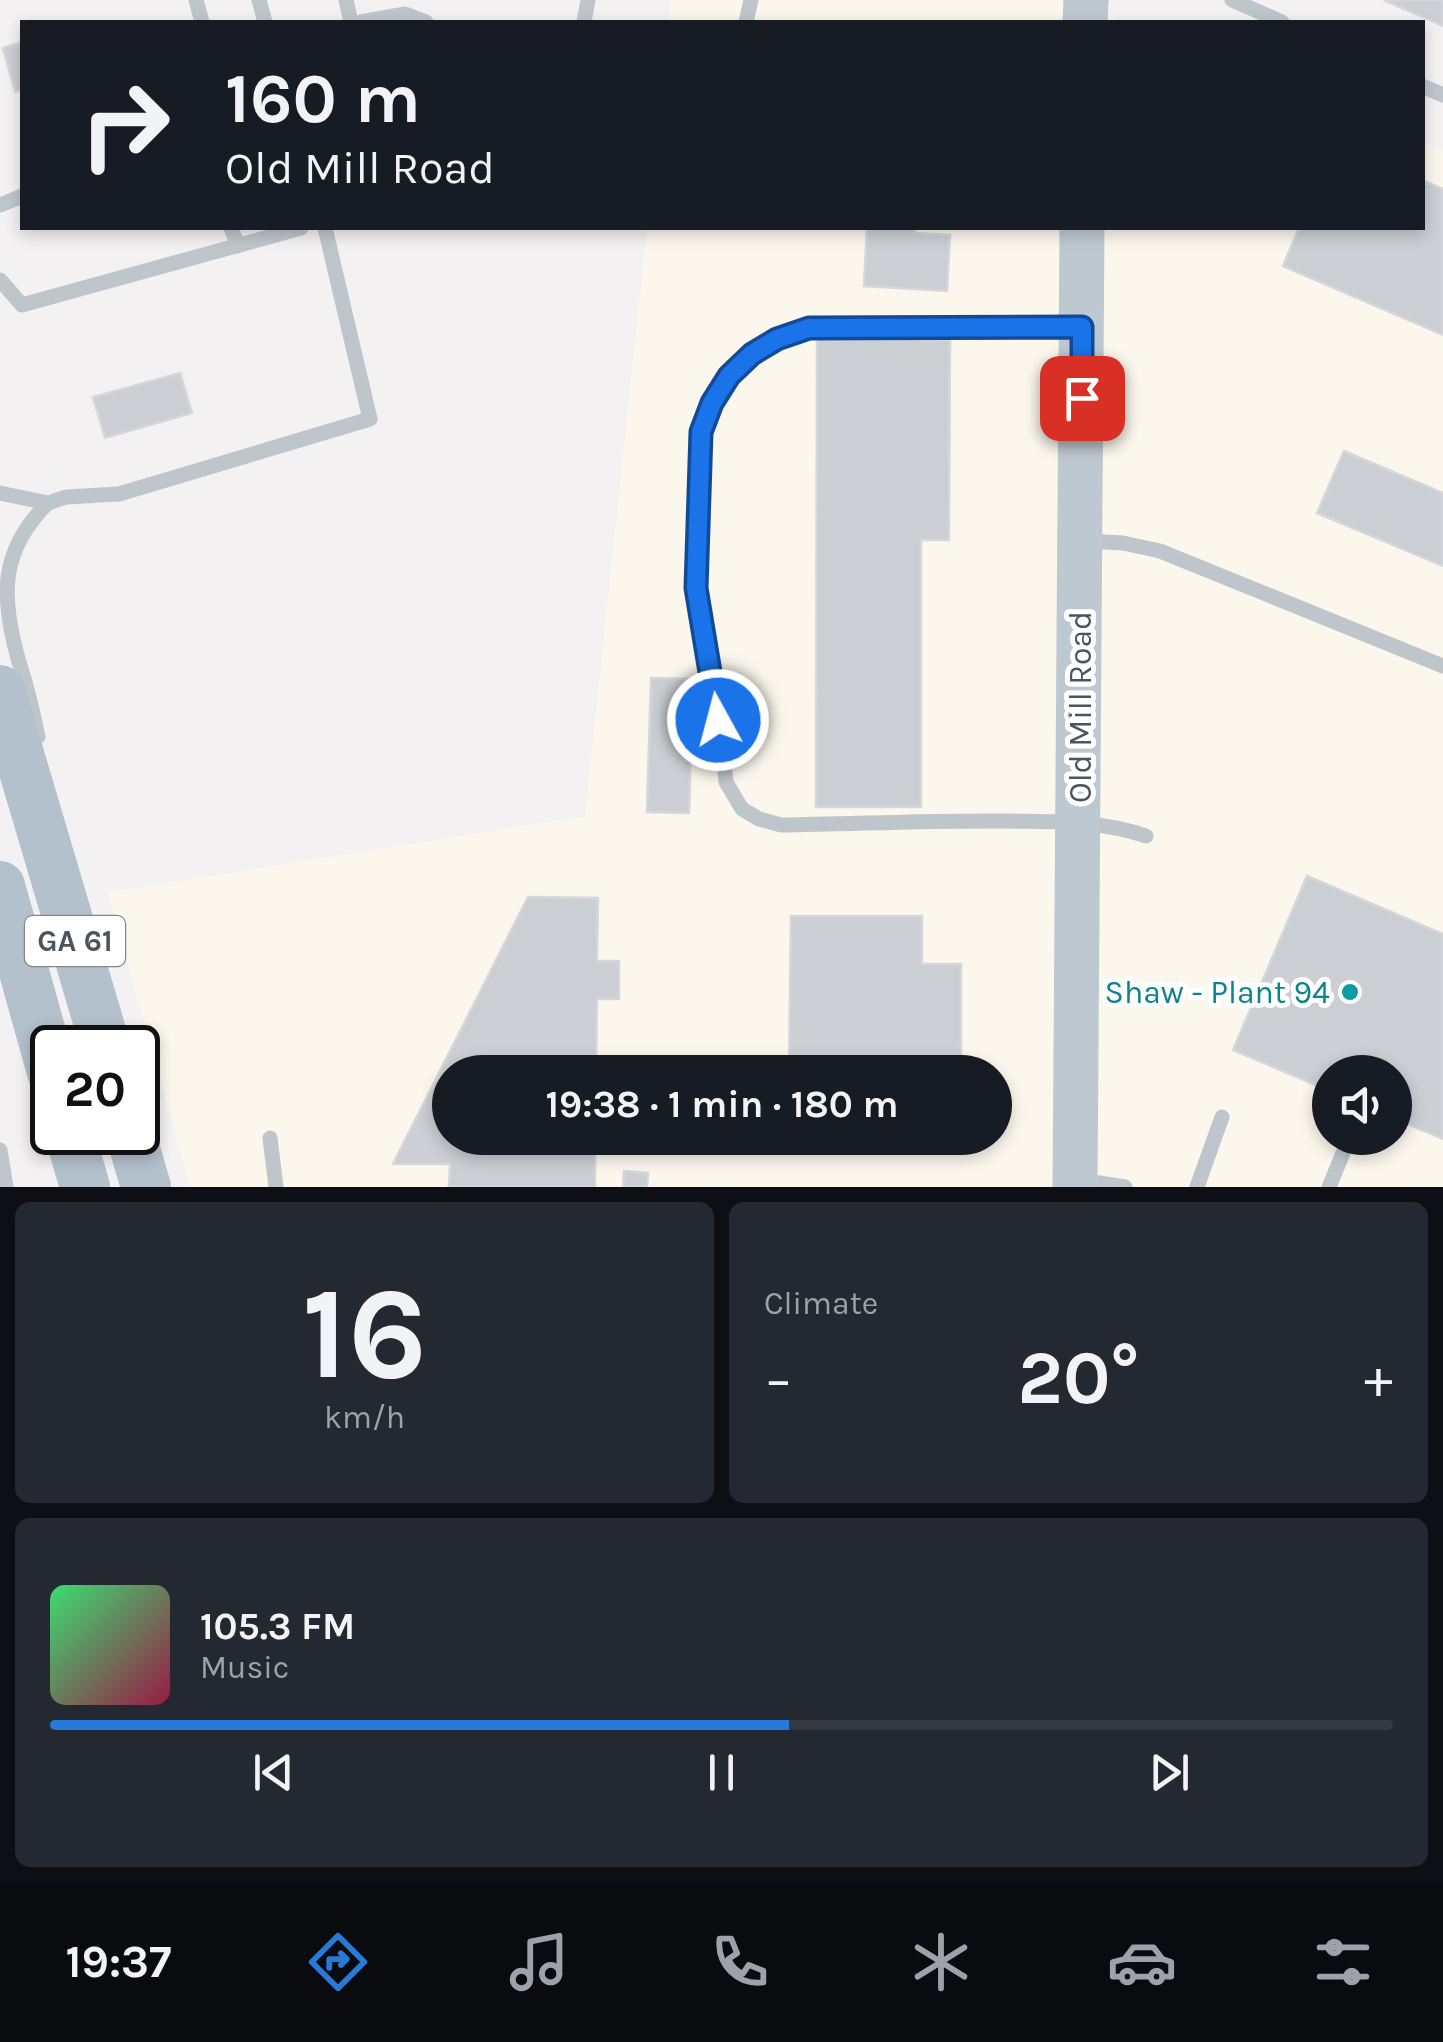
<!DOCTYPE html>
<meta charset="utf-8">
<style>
body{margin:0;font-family:Karla,sans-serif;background:#242831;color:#f1f3f6;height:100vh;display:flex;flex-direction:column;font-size:38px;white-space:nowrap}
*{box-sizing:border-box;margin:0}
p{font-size:32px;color:#9ea1a6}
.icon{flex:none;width:55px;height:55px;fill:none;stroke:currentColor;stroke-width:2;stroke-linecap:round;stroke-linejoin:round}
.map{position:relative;height:1187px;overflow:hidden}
.panel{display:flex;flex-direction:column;gap:15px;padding:15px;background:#0d0f14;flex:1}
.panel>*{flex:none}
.guide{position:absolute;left:20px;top:20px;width:1405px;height:210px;border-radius:0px;box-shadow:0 5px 15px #0003;background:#171b24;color:#f1f3f6;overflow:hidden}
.buttons{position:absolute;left:1312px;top:1055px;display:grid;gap:20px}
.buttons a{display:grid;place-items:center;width:100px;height:100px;border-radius:50%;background:#171b24;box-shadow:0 5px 15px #0003;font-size:50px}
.speed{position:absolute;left:30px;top:1025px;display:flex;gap:20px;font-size:50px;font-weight:700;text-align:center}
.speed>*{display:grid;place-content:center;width:130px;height:130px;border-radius:50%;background:#171b24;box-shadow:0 5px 15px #0003;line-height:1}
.speed .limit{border:5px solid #111;border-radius:15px;background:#fff;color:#111}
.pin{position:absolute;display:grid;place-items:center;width:85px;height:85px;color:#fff;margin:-42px;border-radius:20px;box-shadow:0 5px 15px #0006}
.me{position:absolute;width:110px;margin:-55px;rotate:353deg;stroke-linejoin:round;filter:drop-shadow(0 0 8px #0008)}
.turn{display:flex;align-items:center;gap:35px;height:210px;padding:0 40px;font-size:45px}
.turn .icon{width:130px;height:130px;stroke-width:2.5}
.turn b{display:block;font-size:70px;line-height:85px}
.big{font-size:75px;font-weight:700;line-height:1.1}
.panel .widget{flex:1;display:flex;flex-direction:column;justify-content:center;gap:15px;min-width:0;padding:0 35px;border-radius:15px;background:#242831}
.panel .dial{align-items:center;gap:0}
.dial b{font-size:130px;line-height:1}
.song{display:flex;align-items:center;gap:30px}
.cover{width:120px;height:120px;border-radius:15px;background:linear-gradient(135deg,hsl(140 70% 55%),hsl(340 70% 35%))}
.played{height:10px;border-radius:5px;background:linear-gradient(90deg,#267bd8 55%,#363941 55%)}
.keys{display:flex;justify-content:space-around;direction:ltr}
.heat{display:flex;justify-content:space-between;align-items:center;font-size:55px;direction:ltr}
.panel .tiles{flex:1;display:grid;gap:15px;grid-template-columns:1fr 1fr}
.widget:last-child{grid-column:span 2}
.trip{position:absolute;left:432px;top:1055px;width:580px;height:100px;border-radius:50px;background:#171b24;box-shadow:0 5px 15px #0003;font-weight:700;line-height:100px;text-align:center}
.dock{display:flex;height:160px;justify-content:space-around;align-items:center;background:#090b0e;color:#9ea1a6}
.dock .icon{width:70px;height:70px}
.dock .current{color:#267bd8}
.dock b{font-size:45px;color:#f1f3f6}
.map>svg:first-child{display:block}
.commercial{fill:#fbf7ed;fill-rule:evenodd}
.building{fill:#cbced3;stroke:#d5d7dc;stroke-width:2.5}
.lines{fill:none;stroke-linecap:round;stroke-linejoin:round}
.lane{stroke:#bec6cc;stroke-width:15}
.secondary{stroke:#bec8d1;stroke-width:45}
.primary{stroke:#b3c1cd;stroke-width:50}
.route-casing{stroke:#114b97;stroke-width:25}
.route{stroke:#1a73e8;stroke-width:18}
.culture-dot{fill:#0f9aa8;stroke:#fff;stroke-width:4}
.labels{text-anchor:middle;stroke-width:10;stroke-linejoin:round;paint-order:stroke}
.shield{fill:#fff;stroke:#80888e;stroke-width:2.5}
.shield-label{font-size:30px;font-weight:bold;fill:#4a555d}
.street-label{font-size:32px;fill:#4a555d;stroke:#fff}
.culture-label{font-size:32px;fill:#0d838f;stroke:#fff;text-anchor:end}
</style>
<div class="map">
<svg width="1443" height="1187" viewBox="0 0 1443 1187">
<rect width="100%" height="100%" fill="#f3f1f1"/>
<path class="commercial" d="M671,0H1070L1125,22H669Z
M1423,143L1443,151V1187H190L108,892L585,816L647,228H1422ZM450,1072H995V1138H450ZM1330,1072H1395V1138H1330Z"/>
<path class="building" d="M1384,0H1443V26Z
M22,42V90L15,92L3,48Z
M1422,180L1443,189V335L1283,266L1299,228H1422Z
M867,228H916L915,233L950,235L947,291L864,286Z
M817,340H950L949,540H921V807H816Z
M180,373L192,413L105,438L93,397Z
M1344,451L1443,493V566L1317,513Z
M651,678L693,679L689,813L647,812Z
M1307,876L1443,934V1139L1395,1119V1072H1330V1091L1233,1050Z
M528,897L598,898L597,961H619V999H597L596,1072H450V1138H595V1187H449L450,1164H393Z
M791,916H922V964H961V1072H789Z
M624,1171L648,1173L647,1187H623Z"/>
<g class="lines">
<path class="lane" d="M196,0L202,22
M259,0L265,22
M346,0L351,22
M1232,0L1282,22
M361,22L405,14L426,22
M584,22L588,0
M746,22L751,0
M1422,86L1443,95
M0,205L22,196
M231,228L238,246
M0,280L22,305L301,228
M1079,327L809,329L777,339L751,354L729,376L712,403L701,432L695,588L716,693L726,782L742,809L759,819L781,825C856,824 931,820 1007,821C1054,822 1100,820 1146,836
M0,493L48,503L66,497L119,494L370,419L325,228
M1085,541L1123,543L1160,551L1443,666
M38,737C33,711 27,687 19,662C0,596 0,550 48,503
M270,1138L276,1187
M0,1150L6,1187
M1080,1180L1125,1187
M1197,1187L1222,1117
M1329,1187L1343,1153"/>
<path class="secondary" d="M1085,22L1086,0
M1075,1187L1082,228"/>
<path class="primary" d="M0,690L106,1048
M0,886L52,1072
M69,1132L85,1187
M130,1132L146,1187"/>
</g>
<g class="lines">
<g class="route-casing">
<path id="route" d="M718,720L696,588L701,432L712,403L729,376L752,354L777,339L809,328L1082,327V398"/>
</g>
<use href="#route" class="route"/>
</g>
<circle class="culture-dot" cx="1350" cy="992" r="10"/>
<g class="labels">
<rect class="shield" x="25" y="916" width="100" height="50" rx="8"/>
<g class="shield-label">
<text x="75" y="951">GA 61</text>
</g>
<g class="street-label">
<text transform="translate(1080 707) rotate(-90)" y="11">Old Mill Road</text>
</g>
<g class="culture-label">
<text x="1330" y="1003">Shaw - Plant 94</text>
</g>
</g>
</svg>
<div class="buttons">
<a><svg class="icon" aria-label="sound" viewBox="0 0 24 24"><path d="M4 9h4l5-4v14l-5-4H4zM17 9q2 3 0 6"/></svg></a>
</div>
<div class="speed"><div class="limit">20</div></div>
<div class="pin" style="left:1082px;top:398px;background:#d93025"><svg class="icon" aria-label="arrive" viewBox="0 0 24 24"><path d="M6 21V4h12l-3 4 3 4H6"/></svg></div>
<svg class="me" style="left:718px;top:720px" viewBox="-20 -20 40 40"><circle r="17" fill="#1a73e8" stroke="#fff" stroke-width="3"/><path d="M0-11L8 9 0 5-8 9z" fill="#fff"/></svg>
<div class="trip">19:38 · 1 min · 180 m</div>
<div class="guide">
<div class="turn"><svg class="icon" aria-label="right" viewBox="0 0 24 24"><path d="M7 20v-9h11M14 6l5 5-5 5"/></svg><div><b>160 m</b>Old Mill Road</div></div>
</div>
</div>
<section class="panel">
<div class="tiles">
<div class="widget dial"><b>16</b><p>km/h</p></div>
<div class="widget"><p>Climate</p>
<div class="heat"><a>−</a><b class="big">20°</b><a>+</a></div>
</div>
<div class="widget">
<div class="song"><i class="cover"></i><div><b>105.3 FM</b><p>Music</p></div></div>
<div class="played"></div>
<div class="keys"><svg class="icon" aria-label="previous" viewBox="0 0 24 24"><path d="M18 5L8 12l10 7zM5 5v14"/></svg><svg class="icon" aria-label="pause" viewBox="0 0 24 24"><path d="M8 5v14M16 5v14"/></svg><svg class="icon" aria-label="next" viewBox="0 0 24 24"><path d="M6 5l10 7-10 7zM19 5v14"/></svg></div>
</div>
</div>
</section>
<nav class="dock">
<b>19:37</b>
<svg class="icon current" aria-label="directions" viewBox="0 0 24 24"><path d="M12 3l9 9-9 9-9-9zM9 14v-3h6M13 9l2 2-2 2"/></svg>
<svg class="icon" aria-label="music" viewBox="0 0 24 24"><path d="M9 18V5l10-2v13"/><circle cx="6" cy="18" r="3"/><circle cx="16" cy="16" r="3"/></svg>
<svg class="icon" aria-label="phone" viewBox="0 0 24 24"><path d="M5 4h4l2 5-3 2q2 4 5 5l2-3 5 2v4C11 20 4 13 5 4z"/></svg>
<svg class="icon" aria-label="climate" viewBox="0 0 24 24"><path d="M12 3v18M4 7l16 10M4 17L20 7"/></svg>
<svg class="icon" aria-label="car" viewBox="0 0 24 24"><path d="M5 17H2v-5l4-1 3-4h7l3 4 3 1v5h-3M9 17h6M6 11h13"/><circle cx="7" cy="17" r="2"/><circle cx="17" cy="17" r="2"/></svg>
<svg class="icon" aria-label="filters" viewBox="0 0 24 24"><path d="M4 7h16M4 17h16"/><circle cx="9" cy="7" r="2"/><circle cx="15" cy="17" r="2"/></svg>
</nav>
